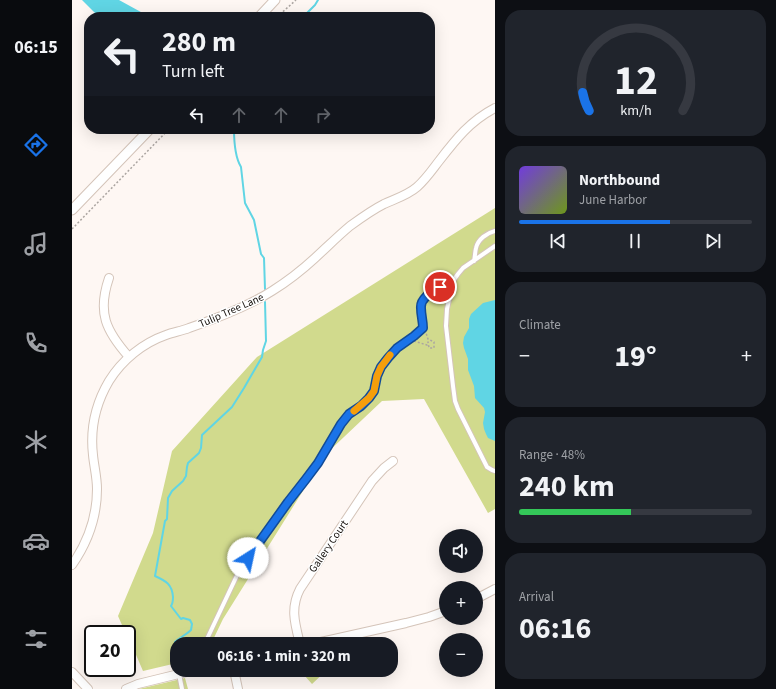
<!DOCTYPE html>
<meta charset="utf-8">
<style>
body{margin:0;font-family:"Source Sans 3",sans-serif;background:#20242c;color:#f1f3f6;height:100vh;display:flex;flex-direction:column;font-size:15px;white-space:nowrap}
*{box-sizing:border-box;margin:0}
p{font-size:13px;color:#9ea1a6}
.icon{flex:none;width:22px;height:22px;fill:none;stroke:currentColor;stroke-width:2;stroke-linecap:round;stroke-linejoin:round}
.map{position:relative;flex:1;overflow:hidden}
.sheet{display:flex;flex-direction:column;gap:10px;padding:10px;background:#0d0f14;width:281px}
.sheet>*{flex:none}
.banner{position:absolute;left:12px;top:12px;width:351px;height:122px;border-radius:16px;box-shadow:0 4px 16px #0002;background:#171b24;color:#f1f3f6;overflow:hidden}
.controls{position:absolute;left:367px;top:529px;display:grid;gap:8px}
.controls a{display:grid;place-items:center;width:44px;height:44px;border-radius:50%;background:#171b24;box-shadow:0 4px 16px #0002;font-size:20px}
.speed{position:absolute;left:12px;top:625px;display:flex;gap:8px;font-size:20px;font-weight:700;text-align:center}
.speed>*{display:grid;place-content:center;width:52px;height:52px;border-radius:50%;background:#171b24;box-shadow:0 4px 16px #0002;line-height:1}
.speed .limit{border:2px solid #111;border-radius:6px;background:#fff;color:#111}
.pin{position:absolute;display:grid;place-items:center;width:34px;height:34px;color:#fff;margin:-17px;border:2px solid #fff;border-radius:50%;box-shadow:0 1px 4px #0007}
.me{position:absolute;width:44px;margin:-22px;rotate:35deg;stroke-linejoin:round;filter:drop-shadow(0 0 3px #0008)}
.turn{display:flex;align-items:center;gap:14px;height:84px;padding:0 12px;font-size:18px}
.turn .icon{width:52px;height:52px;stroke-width:2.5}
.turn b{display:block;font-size:28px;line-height:34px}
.lanes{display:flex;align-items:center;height:38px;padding:0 12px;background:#0003;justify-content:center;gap:20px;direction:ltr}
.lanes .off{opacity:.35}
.big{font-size:30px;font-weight:700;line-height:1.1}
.sheet .tile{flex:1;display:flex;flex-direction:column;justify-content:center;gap:6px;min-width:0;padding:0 14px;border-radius:16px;background:#20242c}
.sheet .dial{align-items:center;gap:0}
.dial svg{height:104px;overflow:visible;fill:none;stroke:#363941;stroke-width:7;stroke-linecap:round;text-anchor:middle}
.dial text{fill:#f1f3f6;stroke:none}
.song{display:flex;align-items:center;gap:12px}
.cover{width:48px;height:48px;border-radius:6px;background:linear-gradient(135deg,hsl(260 70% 55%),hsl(80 70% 35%))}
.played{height:4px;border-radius:2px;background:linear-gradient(90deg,#1a73e8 65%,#363941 65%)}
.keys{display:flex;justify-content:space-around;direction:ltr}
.heat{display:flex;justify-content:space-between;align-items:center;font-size:22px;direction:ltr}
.charge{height:6px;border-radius:3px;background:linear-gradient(90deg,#34c759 48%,#363941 0)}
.trip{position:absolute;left:98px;top:637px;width:228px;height:40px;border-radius:16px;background:#171b24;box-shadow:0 4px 16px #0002;font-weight:700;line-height:40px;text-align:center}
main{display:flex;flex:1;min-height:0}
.tab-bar{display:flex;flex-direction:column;width:72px;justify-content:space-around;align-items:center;background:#090b0e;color:#9ea1a6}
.tab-bar .icon{width:28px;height:28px}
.tab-bar .current{color:#1a73e8}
.tab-bar b{font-size:18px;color:#f1f3f6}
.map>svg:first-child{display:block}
.green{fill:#d1da8d}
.water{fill:#60d5e4}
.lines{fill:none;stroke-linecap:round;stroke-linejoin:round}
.stream{stroke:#60d5e4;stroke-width:2}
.service-casing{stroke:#d4c4b9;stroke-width:6}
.minor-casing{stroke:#d4c4b9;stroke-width:10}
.tertiary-casing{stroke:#d4c4b9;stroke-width:11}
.path{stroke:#aba5a1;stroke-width:1.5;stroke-dasharray:2 2;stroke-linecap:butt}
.service{stroke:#fff;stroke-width:4}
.minor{stroke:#fff;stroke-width:8}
.tertiary{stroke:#fff;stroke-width:9}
.route-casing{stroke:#114b97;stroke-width:10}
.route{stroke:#1a73e8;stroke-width:7}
.slow{stroke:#f59e0b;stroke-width:7}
.labels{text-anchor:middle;stroke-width:3;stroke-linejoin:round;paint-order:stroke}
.street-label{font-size:11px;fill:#15100c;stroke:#fff}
</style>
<main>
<nav class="tab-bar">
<b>06:15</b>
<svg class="icon current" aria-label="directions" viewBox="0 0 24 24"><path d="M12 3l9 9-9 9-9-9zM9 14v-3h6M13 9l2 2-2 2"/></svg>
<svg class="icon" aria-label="music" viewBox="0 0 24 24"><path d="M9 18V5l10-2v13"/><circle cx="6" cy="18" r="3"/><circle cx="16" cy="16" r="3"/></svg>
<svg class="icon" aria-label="phone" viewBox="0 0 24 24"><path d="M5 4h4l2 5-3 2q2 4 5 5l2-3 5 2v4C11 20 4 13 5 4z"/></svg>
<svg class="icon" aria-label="climate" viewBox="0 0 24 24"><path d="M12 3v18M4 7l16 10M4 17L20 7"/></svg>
<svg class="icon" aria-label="car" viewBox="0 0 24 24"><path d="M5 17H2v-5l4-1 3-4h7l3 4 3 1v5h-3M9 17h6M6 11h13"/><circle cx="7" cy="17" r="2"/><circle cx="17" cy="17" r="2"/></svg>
<svg class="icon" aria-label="filters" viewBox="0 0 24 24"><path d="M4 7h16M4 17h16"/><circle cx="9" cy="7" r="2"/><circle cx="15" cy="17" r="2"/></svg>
</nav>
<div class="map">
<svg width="423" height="689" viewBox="0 0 423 689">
<rect width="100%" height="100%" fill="#fef7f3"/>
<path class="green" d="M423,208V509L416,513L352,399L310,401L254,454L151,619L139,644H105V663L71,671L55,634H54L46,616L81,533L100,451L185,357Z
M237,670H255L240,684L232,675Z
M113,678L116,689H67Z"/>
<path class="water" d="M10,0H47L78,17H27Z
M423,300V441L416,438L414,434L412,429L411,423L413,412L412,408L403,398L402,386L396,370V359L392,348L391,343L392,337L397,328V319L399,314L411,303Z"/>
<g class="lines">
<path class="stream" d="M231,17L243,5L246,0
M162,129C162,141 163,157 169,167L173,203L182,220L189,254L192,258L193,289
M103,642C108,637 114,635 119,630L120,624L118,620L111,618L109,619L99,606C101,603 101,601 101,597C100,584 94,581 83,576L93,521L95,519L96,498L100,491L111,481L114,476L115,467L116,463L127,453L129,448L130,435L160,407L172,388L190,357L191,350L194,341L193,302"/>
<g class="service-casing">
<path id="service" d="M423,246L391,268L386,274L381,281L375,309L374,326L381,386L383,401L386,409L415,467L420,470L423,471
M402,261C403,257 403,252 404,248C406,239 415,233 423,231
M129,644L135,639L168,569L216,501L234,479L246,463L269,423L277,414L289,406L297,398L302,391L305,376L309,367L316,357L325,348L342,336L351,328L349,308V304L351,300L358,293L372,284L378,281H381
M107,674L110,689"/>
</g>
<g class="minor-casing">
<path id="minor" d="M37,278C25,313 34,331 57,357
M0,565C16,542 25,516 25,489C25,477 22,466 21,455C18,429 24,403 37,381C50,360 71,343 94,335C102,332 110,331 117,328C146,318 175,307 200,291C216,281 230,270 243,258C255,247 266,236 278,226C289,218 300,210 312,204C323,199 336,195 345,187C354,179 360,170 367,161C384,139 398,121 423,108
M404,599L423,589
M228,644C223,624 218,608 228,589L300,481L312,468L321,461
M240,644L334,623L357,617L374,611
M162,670L166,689
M0,672L16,689
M54,689L66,684L123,670"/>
</g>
<g class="tertiary-casing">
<path id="tertiary" d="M187,17L203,0
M0,210L78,129"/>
</g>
<path class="path" d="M205,17L224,0
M0,229L97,129
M342,341L355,345L356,342L357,348H362V342L356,339L354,333"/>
<use href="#service" class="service"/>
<use href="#minor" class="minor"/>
<use href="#tertiary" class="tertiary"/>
</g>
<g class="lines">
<g class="route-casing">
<path id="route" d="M176,558L216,502L234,479L246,463L269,424L277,414L289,406L297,398L302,391L305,376L309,367L316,358L325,348L342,336L351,328C351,321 349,315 349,308C348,298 360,292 368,287"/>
</g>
<use href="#route" class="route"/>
<path class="slow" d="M282,411L297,398L302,391L305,376L309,367L318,355"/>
</g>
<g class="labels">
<g class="street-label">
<text transform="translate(159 310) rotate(-24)" y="4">Tulip Tree Lane</text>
<text transform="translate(256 546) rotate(-56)" y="4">Gallery Court</text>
</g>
</g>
</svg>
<div class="controls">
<a><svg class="icon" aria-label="sound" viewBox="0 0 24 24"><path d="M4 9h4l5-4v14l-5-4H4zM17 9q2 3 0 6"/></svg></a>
<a>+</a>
<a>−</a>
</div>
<div class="speed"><div class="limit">20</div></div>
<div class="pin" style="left:368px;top:287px;background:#d93025"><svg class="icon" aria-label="arrive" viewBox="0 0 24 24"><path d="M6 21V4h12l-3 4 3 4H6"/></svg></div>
<svg class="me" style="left:176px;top:558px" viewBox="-20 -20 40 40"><circle r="19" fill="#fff"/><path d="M0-13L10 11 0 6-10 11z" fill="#1a73e8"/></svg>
<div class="trip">06:16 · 1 min · 320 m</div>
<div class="banner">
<div class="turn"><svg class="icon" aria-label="left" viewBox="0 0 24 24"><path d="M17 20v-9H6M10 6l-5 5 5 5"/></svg><div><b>280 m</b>Turn left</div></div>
<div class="lanes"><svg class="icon" aria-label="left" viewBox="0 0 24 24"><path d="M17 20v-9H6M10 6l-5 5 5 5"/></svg><svg class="icon off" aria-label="ahead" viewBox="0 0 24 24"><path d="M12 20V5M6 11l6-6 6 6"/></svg><svg class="icon off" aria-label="ahead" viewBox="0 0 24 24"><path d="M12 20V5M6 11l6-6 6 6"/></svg><svg class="icon off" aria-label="right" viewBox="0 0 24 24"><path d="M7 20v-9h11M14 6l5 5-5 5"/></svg></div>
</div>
</div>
<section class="sheet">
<div class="tile dial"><svg viewBox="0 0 100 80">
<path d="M14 69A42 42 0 1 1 86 69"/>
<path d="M14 69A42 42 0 0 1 9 55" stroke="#1a73e8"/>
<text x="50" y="56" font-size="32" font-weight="700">12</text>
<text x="50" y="72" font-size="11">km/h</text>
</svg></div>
<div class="tile">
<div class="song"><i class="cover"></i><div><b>Northbound</b><p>June Harbor</p></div></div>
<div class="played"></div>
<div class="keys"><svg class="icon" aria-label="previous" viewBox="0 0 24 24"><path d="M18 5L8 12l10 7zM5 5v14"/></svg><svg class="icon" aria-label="pause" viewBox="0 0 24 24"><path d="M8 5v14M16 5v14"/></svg><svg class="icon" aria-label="next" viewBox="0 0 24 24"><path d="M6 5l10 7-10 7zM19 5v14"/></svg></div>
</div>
<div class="tile"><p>Climate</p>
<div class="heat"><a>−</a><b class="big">19°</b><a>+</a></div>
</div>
<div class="tile"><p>Range · 48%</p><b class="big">240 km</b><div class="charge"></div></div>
<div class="tile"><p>Arrival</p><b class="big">06:16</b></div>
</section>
</main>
